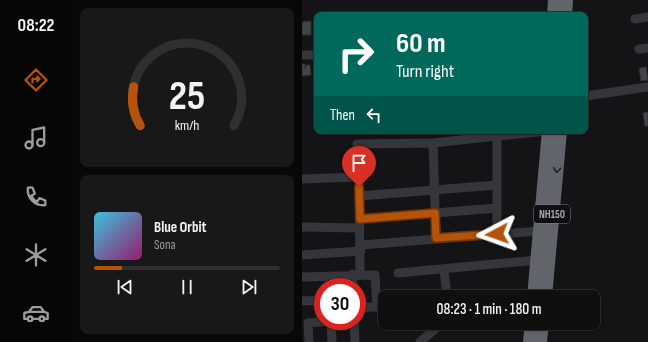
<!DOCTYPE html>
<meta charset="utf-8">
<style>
body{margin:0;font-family:"Sofia Sans Condensed",sans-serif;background:#181819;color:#f1f3f6;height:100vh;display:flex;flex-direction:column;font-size:15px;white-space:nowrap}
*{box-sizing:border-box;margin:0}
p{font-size:13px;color:#9b9c9f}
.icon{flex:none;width:22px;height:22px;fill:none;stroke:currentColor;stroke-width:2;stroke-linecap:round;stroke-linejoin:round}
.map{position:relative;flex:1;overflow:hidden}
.drawer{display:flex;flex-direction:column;gap:8px;padding:8px;background:#080809;width:230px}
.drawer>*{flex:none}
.top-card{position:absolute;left:12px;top:12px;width:274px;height:122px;border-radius:8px;box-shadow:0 1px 3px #0004,0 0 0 1px #2f2f30;background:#00695c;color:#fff;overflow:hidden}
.speed{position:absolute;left:12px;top:278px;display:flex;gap:8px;font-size:20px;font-weight:700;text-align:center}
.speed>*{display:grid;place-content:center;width:52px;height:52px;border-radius:50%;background:#0f0f10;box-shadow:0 1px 3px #0004,0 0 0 1px #2f2f30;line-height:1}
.speed .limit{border:6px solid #d22;background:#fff;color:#111}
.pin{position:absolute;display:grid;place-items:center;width:34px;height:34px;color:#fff;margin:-41px -17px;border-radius:50% 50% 50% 0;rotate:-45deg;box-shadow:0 0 4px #0007}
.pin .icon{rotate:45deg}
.me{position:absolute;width:44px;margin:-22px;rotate:266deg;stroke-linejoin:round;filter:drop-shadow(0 0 3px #0008)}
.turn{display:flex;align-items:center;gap:14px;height:84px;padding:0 16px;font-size:18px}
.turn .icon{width:52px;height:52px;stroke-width:2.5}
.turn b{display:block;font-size:28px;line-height:34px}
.then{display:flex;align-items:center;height:38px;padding:0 16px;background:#0003;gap:8px;font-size:15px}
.drawer .tile{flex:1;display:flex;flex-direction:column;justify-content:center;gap:6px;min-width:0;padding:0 14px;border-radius:8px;background:#181819}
.drawer .dial{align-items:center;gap:0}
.dial svg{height:104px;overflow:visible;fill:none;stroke:#2f2f30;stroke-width:7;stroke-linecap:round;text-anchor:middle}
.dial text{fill:#f1f3f6;stroke:none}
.song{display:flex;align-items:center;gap:12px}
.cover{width:48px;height:48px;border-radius:6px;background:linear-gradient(135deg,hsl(190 70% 55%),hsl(320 70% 35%))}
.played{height:4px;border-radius:2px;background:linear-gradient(90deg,#b45309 15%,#2f2f30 15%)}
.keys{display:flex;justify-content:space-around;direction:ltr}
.trip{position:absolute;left:76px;top:290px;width:222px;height:40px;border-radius:8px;background:#0f0f10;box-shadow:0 1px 3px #0004,0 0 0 1px #2f2f30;font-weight:600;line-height:40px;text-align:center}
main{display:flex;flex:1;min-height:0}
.tabs{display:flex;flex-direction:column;width:72px;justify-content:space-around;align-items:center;background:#060606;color:#9b9c9f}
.tabs .icon{width:28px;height:28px}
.tabs .selected{color:#b45309}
.tabs b{font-size:18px;color:#f1f3f6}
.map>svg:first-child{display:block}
.building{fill:#434449;stroke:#2f2e32}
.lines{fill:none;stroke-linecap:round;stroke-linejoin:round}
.minor{stroke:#35363b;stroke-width:9}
.highway{stroke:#62646c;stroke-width:14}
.oneway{stroke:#242428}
.route-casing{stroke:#753606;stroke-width:10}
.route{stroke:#b45309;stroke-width:7}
.labels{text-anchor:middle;stroke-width:4;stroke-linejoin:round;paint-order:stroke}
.shield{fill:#0f0f11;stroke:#797c84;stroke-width:1}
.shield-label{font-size:11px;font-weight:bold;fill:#a6abb6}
</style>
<main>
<nav class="tabs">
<b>08:22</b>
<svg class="icon selected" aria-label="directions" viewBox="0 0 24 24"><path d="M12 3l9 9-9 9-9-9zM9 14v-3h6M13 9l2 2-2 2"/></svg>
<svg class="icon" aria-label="music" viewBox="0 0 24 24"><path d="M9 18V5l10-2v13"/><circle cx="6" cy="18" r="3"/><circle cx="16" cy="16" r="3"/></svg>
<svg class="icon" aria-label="phone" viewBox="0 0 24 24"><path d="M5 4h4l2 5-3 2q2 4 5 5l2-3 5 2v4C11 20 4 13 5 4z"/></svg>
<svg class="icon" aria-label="climate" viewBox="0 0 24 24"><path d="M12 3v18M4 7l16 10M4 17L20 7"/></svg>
<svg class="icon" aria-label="car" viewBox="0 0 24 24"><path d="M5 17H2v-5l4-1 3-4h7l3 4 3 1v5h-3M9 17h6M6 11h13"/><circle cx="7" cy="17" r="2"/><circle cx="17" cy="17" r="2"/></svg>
</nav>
<section class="drawer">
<div class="tile dial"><svg viewBox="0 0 100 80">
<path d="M14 69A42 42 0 1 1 86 69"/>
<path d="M14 69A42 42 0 0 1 9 39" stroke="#b45309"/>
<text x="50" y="56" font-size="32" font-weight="700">25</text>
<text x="50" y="72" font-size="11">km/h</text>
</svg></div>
<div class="tile">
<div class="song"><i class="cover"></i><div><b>Blue Orbit</b><p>Sona</p></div></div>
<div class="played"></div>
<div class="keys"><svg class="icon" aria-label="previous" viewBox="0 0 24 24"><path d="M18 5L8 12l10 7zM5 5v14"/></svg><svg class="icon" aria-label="pause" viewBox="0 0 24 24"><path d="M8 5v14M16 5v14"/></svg><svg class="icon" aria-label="next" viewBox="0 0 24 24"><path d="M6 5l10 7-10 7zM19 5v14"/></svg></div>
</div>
</section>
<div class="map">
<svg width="346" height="342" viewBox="0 0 346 342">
<rect width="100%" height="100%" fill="#141416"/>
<path class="building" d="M9,21V35H0V22Z
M0,64H3V69L4,65H8L9,75L0,76Z
M344,67L346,80L339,81L337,68Z
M346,112V126H343L341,113Z"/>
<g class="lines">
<path class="minor" d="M333,19L346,17
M337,49L346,48
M0,55H15
M283,96L346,87
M0,179L57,177
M57,196L195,185
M58,219L195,208
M0,227L58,228
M195,234V136L246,131
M134,238L131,143L195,136
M59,245L238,231
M0,255L59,251
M142,269L145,297
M96,273L236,260
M50,274L51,287
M58,274L57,177L55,144L131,143
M0,277L73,275L75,307
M0,301L21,300
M55,308L83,306
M29,321L30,342
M52,321L53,342
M7,342L6,323L28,321
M118,342L140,323"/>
<path class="highway" d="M252,15L253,0
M263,15L264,0
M232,297L247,131
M243,297L258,131
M228,342L230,323
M238,342L240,323"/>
</g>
<defs><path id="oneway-chevron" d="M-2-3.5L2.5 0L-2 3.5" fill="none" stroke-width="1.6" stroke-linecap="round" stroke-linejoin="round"/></defs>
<use class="oneway" href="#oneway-chevron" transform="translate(255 170) rotate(95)"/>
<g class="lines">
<g class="route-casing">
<path id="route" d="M57,187L58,219L133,213L134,238L195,234"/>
</g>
<use href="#route" class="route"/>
</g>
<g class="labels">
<rect class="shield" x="232" y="205" width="36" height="18" rx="3"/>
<g class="shield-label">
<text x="250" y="218">NH150</text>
</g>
</g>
</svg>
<div class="speed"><div class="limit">30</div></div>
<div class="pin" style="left:57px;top:187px;background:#d93025"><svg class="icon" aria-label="arrive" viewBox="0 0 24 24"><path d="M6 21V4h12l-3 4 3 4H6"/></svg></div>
<svg class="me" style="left:195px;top:234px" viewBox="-20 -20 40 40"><path d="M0-17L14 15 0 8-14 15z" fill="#b45309" stroke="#fff" stroke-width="4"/></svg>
<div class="trip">08:23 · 1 min · 180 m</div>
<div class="top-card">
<div class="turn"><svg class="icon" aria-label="right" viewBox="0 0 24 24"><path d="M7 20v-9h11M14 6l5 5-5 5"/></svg><div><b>60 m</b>Turn right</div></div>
<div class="then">Then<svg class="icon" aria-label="left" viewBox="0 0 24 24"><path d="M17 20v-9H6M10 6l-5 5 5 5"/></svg></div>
</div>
</div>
</main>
